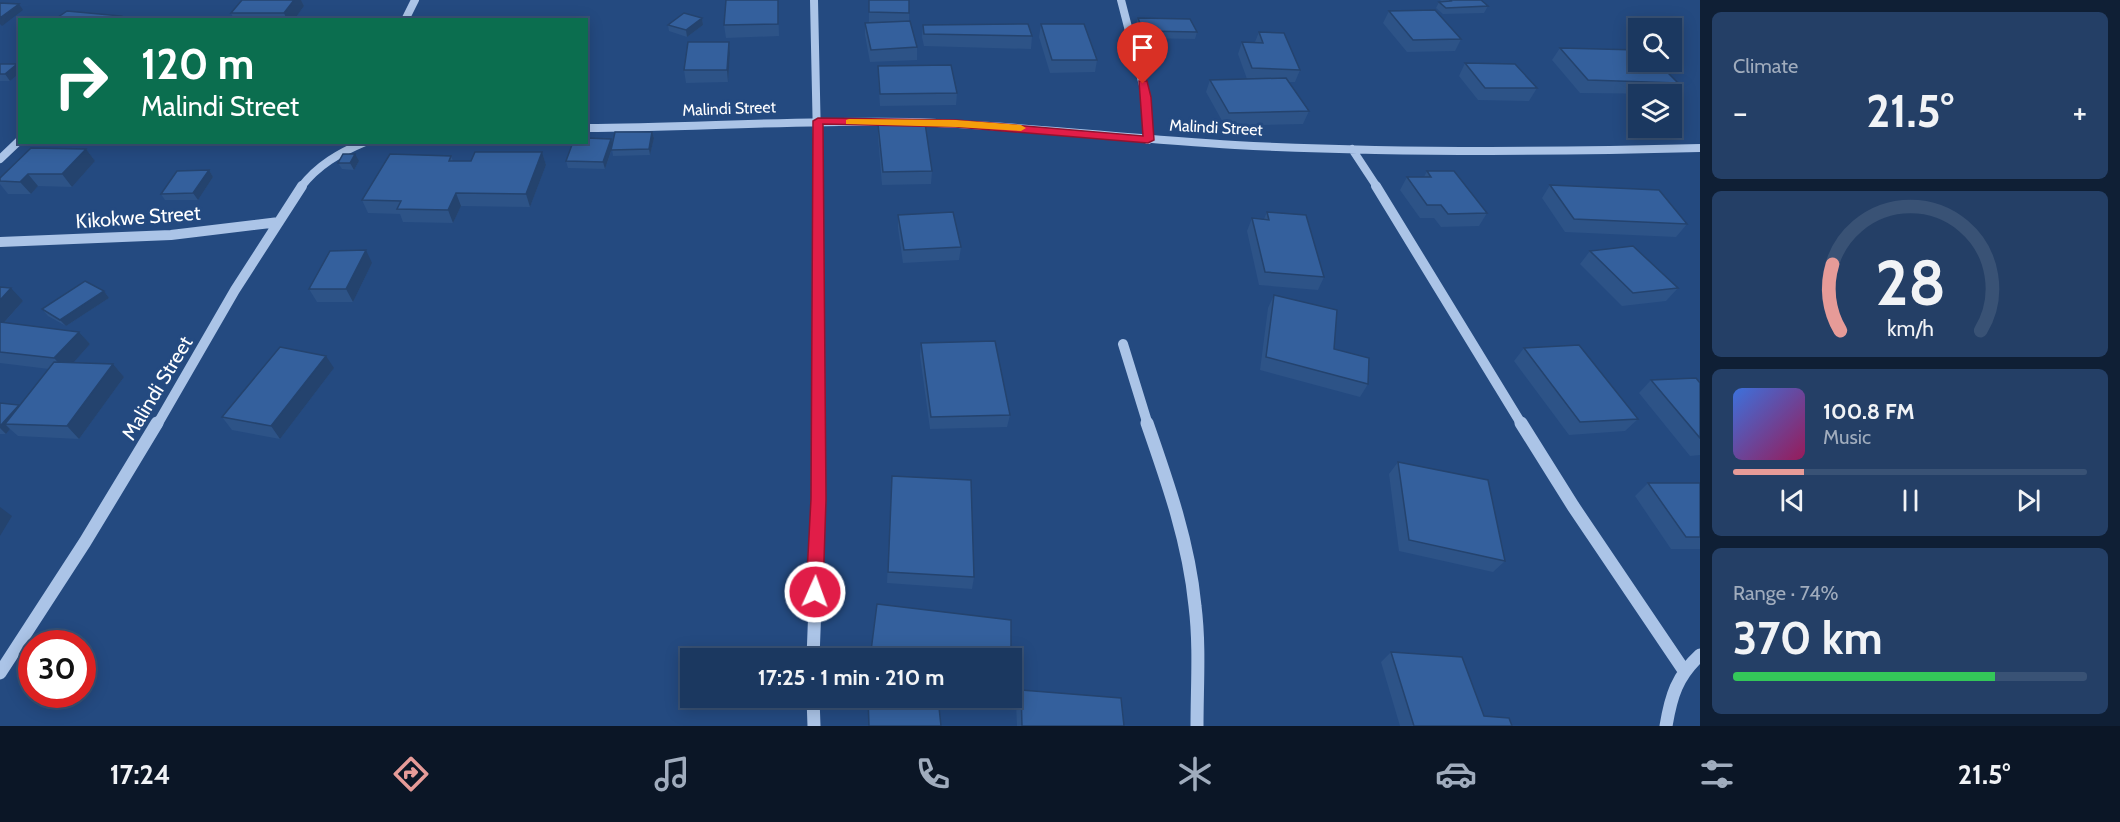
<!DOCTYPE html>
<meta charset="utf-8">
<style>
body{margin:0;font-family:Cabin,sans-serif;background:#243f66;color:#f1f3f6;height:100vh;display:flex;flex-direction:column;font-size:22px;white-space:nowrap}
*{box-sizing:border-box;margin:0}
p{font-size:20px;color:#a0acbd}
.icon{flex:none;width:33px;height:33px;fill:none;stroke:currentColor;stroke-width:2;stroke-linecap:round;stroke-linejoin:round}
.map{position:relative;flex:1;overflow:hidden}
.drawer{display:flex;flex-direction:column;gap:12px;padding:12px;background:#0f1f35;width:420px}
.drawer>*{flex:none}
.guide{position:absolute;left:18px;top:18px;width:570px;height:126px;border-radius:0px;box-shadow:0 3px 15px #0003,0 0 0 2px #395275;background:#0b6e4f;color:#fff;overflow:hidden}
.controls{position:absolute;left:1628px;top:18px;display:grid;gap:12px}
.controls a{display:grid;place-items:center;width:54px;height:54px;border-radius:0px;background:#1b3860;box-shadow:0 3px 15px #0003,0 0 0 2px #395275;font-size:30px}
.speed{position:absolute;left:18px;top:630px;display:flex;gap:12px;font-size:30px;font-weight:700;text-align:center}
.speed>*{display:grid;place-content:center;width:78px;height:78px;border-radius:50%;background:#1b3860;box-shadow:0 3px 15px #0003,0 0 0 2px #395275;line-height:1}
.speed .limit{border:9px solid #d22;background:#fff;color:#111}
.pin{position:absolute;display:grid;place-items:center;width:51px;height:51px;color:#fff;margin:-62px -26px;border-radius:50% 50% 50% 0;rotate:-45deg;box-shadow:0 0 6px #0007}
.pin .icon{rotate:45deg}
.me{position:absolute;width:66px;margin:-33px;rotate:2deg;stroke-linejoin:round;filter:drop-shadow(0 0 4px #0008)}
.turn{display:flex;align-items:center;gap:21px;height:126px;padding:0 24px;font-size:27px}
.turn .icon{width:78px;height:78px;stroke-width:2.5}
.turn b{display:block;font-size:42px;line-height:51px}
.big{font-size:45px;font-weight:700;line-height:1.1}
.drawer .widget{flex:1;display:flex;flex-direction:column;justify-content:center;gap:9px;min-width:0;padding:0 21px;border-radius:9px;background:#243f66}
.drawer .dial{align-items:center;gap:0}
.dial svg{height:156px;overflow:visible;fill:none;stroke:#395275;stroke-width:7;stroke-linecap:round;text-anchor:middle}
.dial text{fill:#f1f3f6;stroke:none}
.song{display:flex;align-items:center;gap:18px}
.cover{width:72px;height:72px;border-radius:9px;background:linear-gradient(135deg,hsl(220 70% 55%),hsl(330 70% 35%))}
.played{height:6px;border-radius:3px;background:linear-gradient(90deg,#e69b98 20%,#395275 20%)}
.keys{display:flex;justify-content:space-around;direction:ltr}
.heat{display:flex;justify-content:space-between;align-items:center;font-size:33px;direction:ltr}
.charge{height:9px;border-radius:4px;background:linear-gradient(90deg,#34c759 74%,#395275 0)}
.trip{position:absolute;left:680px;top:648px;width:342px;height:60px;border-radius:0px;background:#1b3860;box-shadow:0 3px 15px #0003,0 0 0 2px #395275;font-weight:700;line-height:60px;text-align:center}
.menu{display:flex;height:96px;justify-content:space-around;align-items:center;background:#0b1626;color:#a0acbd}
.menu .icon{width:42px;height:42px}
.menu .selected{color:#e69b98}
.menu b{font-size:27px;color:#f1f3f6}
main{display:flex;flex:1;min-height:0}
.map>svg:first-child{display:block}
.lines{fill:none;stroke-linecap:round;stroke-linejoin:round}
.minor-far2{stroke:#abc4e7;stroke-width:8}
.minor-far1{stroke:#abc4e7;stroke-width:10}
.minor{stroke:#abc4e7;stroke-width:13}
.wall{fill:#2d5387}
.shaded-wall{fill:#24436e}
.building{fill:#34609d;stroke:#24436e;stroke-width:1.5}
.route{fill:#e11d48;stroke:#92132f;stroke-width:1.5}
.slow{fill:#f59e0b}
.labels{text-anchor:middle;stroke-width:6;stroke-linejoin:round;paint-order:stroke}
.far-street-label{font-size:16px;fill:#fff;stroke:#244a80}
.street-label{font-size:20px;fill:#fff;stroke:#244a80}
</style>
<main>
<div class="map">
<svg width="1700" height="726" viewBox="0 0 1700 726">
<rect width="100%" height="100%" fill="#244a80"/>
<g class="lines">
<path class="minor-far2" d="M814,0L818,187
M1121,0L1146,97L1148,140
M405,20L415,0
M586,128C694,127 803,120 911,122C1019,125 1127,139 1235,145C1390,153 1545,152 1700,148
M1352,149L1377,187
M0,159L20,140
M301,187C318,165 339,153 365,142"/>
<path class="minor-far1" d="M818,186L819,425
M1376,186L1522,425
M0,242L171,235L279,222
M1123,344L1148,425
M157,425L235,290L302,186"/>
<path class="minor" d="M1147,423C1168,483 1189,543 1195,606C1200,646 1197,686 1197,726
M1521,423L1573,506L1683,669
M813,658L819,499V423
M0,673L85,542L157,423
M813,698L814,726
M1666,726C1671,696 1677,676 1700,655"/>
</g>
<path class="wall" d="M242,0H301L304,6L294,20H234L231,13Z
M778,0L779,36L726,38L724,25Z
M869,0L909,13V21L917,47V60L870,62L865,35V23H869Z
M1440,0H1481L1488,6L1484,13L1443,14L1436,8L1439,2H1442Z
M1389,11L1461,39L1455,51L1407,52L1383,23Z
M702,18L703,25L687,37L669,31L668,25Z
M1138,18L1197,32L1195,39L1141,38L1136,24Z
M1041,24L1097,60L1095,72L1050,73L1039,37Z
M923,25L1032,36L1031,49L924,46L922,37Z
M1259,32L1300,70L1295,82H1289L1309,111L1303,124L1225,126L1206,92L1210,80L1247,79L1238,54L1242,42H1255Z
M729,42L730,54L728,82L686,83L684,70Z
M1560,48L1678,83L1669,94L1580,93L1552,60Z
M1465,63L1537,88L1529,101L1478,100L1459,76Z
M0,64L20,67V73L10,81H0Z
M878,66L957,93L956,105L880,106L878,78Z
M878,124L932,171L931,184L882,185L878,137Z
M652,132L654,138L650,155L613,156L612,149L605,169L568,168L566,161L613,144Z
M86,149L95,161L72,187L38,186L31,194H8L0,184V178Z
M542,152L546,165L530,207L461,206L453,223L403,222L400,214L368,213L362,200L451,156L453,161H471Z
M359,161L354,170L342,169L338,163Z
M209,170L213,177L198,200H165L161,194Z
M1427,171L1487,213L1479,226L1441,227L1434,218H1420L1400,190L1407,177H1424Z
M1550,185L1687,224L1676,237L1565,232L1542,198Z
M1267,212L1324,277L1318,290L1259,285L1247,231L1252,218L1264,219Z
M898,215L961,247L959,260L903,263L898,228Z
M1590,251L1678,288L1666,301L1622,306L1580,264Z
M372,263L353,302H317L309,289Z
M0,287L23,301L4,323L79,332L90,344L73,363L113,364L124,377L79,439L18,436L10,429L6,434H0V403L20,405L49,369L0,363Z
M104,291L109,298L66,326L48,316L42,309Z
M1274,295L1368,384L1360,397L1260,370L1268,308Z
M921,343L1010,415L1007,427L930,429L920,356Z
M1524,348L1638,419L1625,431L1569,435L1514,361Z
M334,368L280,439L232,430L222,417Z
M1651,380L1700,383V455L1690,456L1639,393Z
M1398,462L1505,561L1493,572L1399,551L1389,474Z
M892,476L974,577L972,589L887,583Z
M1648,483H1700V549H1671L1635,496Z
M1011,620V668V658H871V651Z
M1391,652L1484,716L1512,726H1400L1381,662Z
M1021,690L1124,726H1017L1016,704Z"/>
<path class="shaded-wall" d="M294,0H301L304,6L294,20H287L284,13Z
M19,4L23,10L2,26L0,24V18Z
M702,18L703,25L687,37L686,30Z
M729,42L730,54L728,82L727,70Z
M17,64L20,67V73L10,81L5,74Z
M652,132L654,138L650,155L649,149Z
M611,139L613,145L605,169L603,162Z
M86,149L95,161L72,187L62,174Z
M542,152L546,165L530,207L526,194Z
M355,154L359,161L354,170L350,163Z
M209,170L213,177L198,200L193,193Z
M28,174L38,186L31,194L20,182Z
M456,193L461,206L453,223L448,210Z
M366,250L372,263L353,302L346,289Z
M11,288L23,301L0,327V300Z
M104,291L109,298L66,326L60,320Z
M79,332L90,344L66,371L54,358Z
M326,356L334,368L280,439L271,426Z
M113,364L124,377L79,439L67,426Z
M19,405L26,411L5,424L10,429L6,434L0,428V426Z
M0,507L12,516L0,536Z"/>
<path class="building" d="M242,0H294L284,13H231Z
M726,0H778V24L724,25Z
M869,0H909V13L869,12Z
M1450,0H1481L1488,6L1446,8L1439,2L1451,1Z
M0,3L19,4L0,18Z
M1435,10L1461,39L1413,40L1389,11Z
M67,11L121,16L116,20H54Z
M684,13L702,18L686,30L668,25Z
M1138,18L1190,19L1197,32L1143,31Z
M910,21L917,47L871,50L865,23Z
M1028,24L1032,36L924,34L923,25Z
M1041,24H1084L1097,60H1052Z
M1259,32L1284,33L1300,70L1252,68L1242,42L1263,43Z
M688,42H729L727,70H684Z
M1560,48L1638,50V62H1657L1678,83L1588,80Z
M1465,63L1515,64L1537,88H1485Z
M0,64H17L5,74H0Z
M951,65L957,93L880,94L878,66Z
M1286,78L1309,111L1229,113L1210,80Z
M925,123L932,171L883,172L878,124Z
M615,132H652L649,149L611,150Z
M586,138L611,139L603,162L566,161L573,142H586Z
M31,148L86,149L62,174H28L20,182L0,181V178Z
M475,152H542L526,194L456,193L448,210L397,209L401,201L362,200L390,154L451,156L449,161H471Z
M343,154H355L350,163H338Z
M209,170L193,193L161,194L177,171Z
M1427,171H1454L1487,213L1448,214L1441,205H1427L1407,177H1431Z
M1550,185L1659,190L1687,224L1574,219Z
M953,212L961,247L904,250L898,215Z
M1267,212L1306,215L1324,277L1265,272L1252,218L1269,220Z
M1633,246L1678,288L1633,293L1590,251Z
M366,250L346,289H309L330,251Z
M85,281L104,291L60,320L42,309Z
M0,287L11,288L0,300Z
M1274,295L1337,310L1334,349L1369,358L1368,384L1266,357Z
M0,322L79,332L54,358L0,352Z
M995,341L1010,415L931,417L921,343Z
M1579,345L1638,419L1580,422L1524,348Z
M280,347L326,356L271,426L222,417Z
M54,362L113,364L67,426L5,424Z
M1696,378L1700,383V438L1651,380Z
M0,403L19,405L0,426Z
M1398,462L1488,480L1505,561L1409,540Z
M892,476L971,480L974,577L888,572Z
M1648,483H1700V537H1686Z
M877,604L1011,620V668V658H935L871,651Z
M1391,652L1462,657L1484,716L1509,718L1512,726H1414Z
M1021,690L1121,698L1124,726H1022Z
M868,698H938L941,726H869Z"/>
<path class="route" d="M1139,81H1147L1151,97L1154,140L1148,143L956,127L823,124L826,499L823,592L821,598L815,600L809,598L806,592L811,499L813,121L818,118L956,120L1143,136Z"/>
<path class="slow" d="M849,119L956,120L1021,125L1026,128L1021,131L956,127L846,124V120Z"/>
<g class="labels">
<g class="far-street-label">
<text transform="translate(729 108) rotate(-2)" y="6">Malindi Street</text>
<text transform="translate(1216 127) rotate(3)" y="6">Malindi Street</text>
</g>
<g class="street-label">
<text transform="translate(138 217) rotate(-4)" y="7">Kikokwe Street</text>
<text transform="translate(157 388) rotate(-59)" y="7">Malindi Street</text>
</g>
</g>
</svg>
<div class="controls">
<a><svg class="icon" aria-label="search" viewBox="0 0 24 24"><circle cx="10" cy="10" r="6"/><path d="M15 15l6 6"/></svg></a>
<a><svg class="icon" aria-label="layers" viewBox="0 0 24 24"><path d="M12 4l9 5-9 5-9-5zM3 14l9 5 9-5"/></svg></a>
</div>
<div class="speed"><div class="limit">30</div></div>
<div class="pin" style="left:1143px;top:84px;background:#d93025"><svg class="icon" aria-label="arrive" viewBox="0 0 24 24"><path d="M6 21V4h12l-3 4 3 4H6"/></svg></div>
<svg class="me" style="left:815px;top:592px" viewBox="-20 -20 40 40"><circle r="17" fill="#e11d48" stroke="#fff" stroke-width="3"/><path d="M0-11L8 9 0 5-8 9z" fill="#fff"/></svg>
<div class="trip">17:25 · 1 min · 210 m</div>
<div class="guide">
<div class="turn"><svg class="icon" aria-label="right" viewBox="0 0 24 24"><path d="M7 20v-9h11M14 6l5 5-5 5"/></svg><div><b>120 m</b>Malindi Street</div></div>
</div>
</div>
<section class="drawer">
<div class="widget"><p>Climate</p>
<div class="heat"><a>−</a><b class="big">21.5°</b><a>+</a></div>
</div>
<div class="widget dial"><svg viewBox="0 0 100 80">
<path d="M14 69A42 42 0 1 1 86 69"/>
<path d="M14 69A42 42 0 0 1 10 35" stroke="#e69b98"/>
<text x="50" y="56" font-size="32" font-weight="700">28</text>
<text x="50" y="72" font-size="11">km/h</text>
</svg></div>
<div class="widget">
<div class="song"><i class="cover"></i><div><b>100.8 FM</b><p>Music</p></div></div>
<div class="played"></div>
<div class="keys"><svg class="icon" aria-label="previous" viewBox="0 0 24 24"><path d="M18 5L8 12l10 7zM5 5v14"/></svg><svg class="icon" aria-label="pause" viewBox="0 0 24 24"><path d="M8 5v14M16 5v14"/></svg><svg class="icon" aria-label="next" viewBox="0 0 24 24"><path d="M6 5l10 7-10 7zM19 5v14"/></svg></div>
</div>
<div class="widget"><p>Range · 74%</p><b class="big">370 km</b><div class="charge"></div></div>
</section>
</main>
<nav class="menu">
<b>17:24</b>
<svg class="icon selected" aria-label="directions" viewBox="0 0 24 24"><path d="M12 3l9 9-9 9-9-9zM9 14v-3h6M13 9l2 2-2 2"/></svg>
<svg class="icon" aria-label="music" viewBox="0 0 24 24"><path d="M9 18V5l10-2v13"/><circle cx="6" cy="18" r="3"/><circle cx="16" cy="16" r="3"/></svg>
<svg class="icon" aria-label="phone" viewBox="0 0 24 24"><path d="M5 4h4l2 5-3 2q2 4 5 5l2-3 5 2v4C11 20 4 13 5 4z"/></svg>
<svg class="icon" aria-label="climate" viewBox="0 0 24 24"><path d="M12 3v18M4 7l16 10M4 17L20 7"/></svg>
<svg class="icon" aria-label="car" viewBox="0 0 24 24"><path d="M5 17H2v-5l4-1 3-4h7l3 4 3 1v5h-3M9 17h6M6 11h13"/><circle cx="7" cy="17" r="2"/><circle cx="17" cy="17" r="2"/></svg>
<svg class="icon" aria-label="filters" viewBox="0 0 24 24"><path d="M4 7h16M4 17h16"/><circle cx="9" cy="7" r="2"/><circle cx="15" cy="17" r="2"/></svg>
<b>21.5°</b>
</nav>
